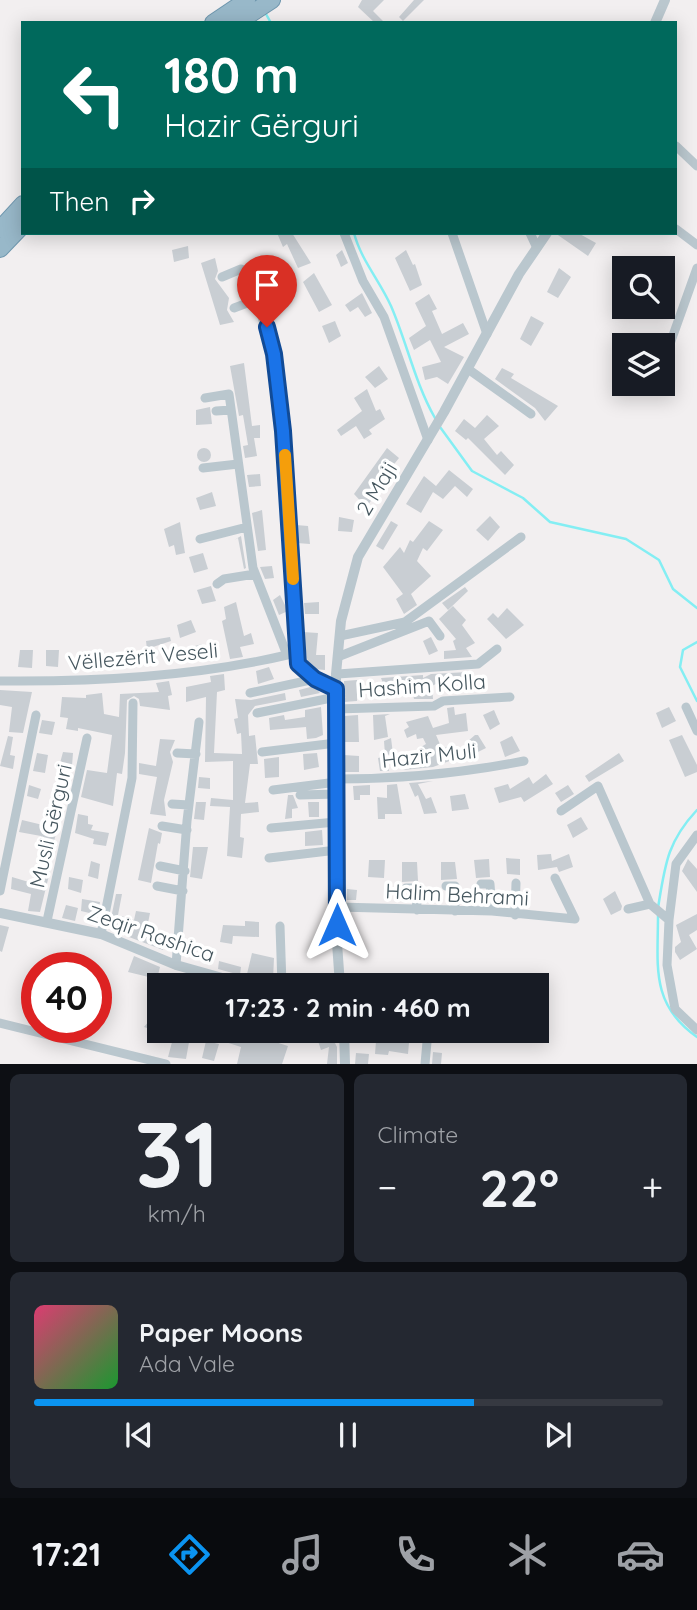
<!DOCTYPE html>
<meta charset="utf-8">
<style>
body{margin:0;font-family:Quicksand,sans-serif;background:#242831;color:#f1f3f6;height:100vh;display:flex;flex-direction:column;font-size:26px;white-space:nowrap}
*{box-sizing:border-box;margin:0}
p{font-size:23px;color:#9ea1a6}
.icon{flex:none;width:38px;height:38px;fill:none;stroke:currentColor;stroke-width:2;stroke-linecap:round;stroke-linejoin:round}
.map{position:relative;height:1064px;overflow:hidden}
.panel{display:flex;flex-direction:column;gap:10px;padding:10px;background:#0d0f14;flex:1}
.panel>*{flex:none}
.hud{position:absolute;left:21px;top:21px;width:656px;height:214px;border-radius:0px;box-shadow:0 4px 18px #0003;background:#00695c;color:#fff;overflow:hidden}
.fabs{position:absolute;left:612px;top:256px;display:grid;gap:14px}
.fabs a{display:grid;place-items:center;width:63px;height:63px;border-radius:0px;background:#171b24;box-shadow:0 4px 18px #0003;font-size:35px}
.speed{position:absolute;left:21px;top:952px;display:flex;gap:14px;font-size:35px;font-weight:700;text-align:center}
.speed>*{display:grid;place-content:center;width:91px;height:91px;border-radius:50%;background:#171b24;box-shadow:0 4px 18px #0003;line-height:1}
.speed .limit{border:10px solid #d22;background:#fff;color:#111}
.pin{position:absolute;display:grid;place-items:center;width:60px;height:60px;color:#fff;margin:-72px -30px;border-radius:50% 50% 50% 0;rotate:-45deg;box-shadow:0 0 7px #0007}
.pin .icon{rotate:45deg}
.me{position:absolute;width:77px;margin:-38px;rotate:0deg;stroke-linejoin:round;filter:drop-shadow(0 0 5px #0008)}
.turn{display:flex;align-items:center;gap:24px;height:147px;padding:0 28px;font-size:32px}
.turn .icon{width:91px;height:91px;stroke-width:2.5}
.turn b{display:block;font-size:49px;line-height:60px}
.then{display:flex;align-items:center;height:66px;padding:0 28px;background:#0003;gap:14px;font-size:26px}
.big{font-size:52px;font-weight:700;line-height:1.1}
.panel .widget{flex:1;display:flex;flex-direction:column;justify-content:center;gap:10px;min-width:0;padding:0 24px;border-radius:10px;background:#242831}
.panel .dial{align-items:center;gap:0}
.dial b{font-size:91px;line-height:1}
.song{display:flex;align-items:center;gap:21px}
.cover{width:84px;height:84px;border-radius:10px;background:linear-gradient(135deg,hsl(340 70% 55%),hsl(130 70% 35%))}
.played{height:7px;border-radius:4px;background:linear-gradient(90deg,#0b94f1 70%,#363941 70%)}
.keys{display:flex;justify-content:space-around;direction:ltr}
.heat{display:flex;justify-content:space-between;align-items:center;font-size:38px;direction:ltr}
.panel .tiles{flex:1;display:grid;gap:10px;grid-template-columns:1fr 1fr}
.widget:last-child{grid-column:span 2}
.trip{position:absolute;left:147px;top:973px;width:402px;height:70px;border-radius:0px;background:#171b24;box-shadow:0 4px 18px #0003;font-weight:700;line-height:70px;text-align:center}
.menu{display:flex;height:112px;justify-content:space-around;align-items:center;background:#090b0e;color:#9ea1a6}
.menu .icon{width:49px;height:49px}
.menu .on{color:#0b94f1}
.menu b{font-size:32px;color:#f1f3f6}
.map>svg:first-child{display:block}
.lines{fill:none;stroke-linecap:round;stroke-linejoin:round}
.stream{stroke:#84eef3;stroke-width:2.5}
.building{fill:#c9ced3}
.trunk-casing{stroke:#6f97ae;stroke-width:18}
.minor{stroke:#bac7ce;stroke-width:9}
.tertiary{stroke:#bac7ce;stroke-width:10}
.trunk{stroke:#98b8c9;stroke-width:16}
.route-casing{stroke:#114b97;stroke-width:18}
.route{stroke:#1a73e8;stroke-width:12}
.slow{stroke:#f59e0b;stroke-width:12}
.labels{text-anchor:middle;stroke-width:7;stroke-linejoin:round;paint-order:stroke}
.street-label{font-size:21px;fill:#46575f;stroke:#fff}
</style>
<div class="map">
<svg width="697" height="1064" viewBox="0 0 697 1064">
<rect width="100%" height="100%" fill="#f2eff0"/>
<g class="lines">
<path class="stream" d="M266,14L271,23
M354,233C361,260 380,281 391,306C407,343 415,383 435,418
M440,427L472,471L523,498L550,522L626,539L659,560L673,589L697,608
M697,642L683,650L680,667L697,701
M658,908C665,865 667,842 697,810
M658,915C658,966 650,1004 697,1037"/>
</g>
<path class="building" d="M362,0H384L373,11L385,23H375L358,7Z
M414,0H424L403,21L399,17Z
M277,233H292L311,263L298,268L287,244L283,247Z
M555,233H578L596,243L588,256Z
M188,246L189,258L174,262L172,250Z
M342,250L348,263L341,267L336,255Z
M406,250L413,265L415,264L422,285L410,291L395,258Z
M215,258L218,271L215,279L229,298L227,310L234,322L220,325L201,263Z
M559,268L571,277L558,298L547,292Z
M314,273L332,305L319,312L303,282Z
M362,293L372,313L365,317L358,307L350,312L345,305Z
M429,294L437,309L432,311L442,334L463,323L469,334L444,347L464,357L448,384L437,377L425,380L422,367L441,362L430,340L414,350L409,338L426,326L415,303Z
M531,316L544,323L531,346L520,339Z
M335,321L341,336L329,343L322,326Z
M244,363L252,426L260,425V438H254L257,456L245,458L243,446L248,445L243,415L239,416L230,366Z
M379,366L388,379L375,388L365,377Z
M502,368L514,374L511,378L558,406L545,421L535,408L495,379Z
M367,389L376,411L380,409L385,419L369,430L372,434L364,439L356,426L341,436L337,430L362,411L354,398Z
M210,407L212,424L196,425V410Z
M487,415L499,426L484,439L497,455L501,451L514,465L505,475L468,438L466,440L455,431L464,419L475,428Z
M387,448L399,458L372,492L375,496L366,507L354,494Z
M197 455a7 7 0 1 1 14 0a7 7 0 1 1-14 0Z
M449,470L473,489L467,497L455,486L443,499L433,492L421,513L406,504L424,476L436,486Z
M260,474L261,486L249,487L247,475Z
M212,492L216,506L200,510L196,498Z
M262,510L266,550L258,551L252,513Z
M490,516L500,527L488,541L476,530Z
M339,517L354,520L352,532L338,531Z
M391,521L398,525L383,550L376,546Z
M429,521L443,530L427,551L423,548L417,561L431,576L411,594L417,605L404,614L396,599L403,594L383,567L400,547L404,553L410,540L413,542Z
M180,522L185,553L176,555L174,545L169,547L164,529Z
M296,525L308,526L310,544L297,543Z
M241,536L246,568L244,569L238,538L234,540Z
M203,553L208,569L194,573L189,557Z
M272,566L274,578L265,579L260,567Z
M211,586L216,601L202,604L197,590Z
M465,587L468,591L448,610L442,603Z
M280,595L288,611L279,615L273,600Z
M236,602L244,636L251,633L254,644L240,647L243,657L230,659L222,621L226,619L224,607Z
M319,602V614H305L304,603Z
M453,606L466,620L462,625L475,643L466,648L472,657L444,659V651L456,650L453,641L456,639L439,619Z
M507,608L524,625L506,639L487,619L493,613L498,618Z
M191,620L196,632L180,638L177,625Z
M303,632L318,633L316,655H325V670L314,669L308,664Z
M170,637L171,641L147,649L146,641Z
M431,637L438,651L429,655L423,641Z
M202,644L206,657L191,661L188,648Z
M20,650H33L32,668L18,667Z
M46,650H59L58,667L46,666Z
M269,667L274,679L258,684L256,671Z
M468,672L472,684L462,686L460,676H451L432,686L433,699H414L411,685L387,694L381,678L423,675V678L431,674Z
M224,674L225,690L217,692L214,753L242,754L241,733L237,734L234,719L238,718L235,699L251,700L285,693L286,700L255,706L248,715L249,736L255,735L258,764H250L245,803L258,802L259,812L241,814L240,837L244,838L242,858L227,856L230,807L210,806L211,798L233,800V761L205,762L206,697L186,702V687L211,682L210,676Z
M357,680V701L344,702V681Z
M169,681L172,695L168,696L170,710L140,706L139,699L134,696L127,700L125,753L122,774L117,773L113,806L81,797L87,770L107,773L112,735L78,728V731L66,729L68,718L60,717L62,697L86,698V695L102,693L104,714L119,717L120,694L159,692L156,683Z
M314,686L320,693L301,697L299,690Z
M0,690L32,692L23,733L9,732L12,707L0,705Z
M321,707L323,735L316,738L307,739L306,727L270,730L269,718L284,715L285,720L305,717V710Z
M454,707L455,715L466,713L468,731L436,735L442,749L451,745L455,759L433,767L403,770L427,762L421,747L426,744L423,738L417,739L416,734L407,738L404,730L409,727L406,722L428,716L433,728L449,723L447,708Z
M669,707L676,721L662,728L656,713Z
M494,710L500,724L490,730L483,715Z
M390,714L385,716L388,737L374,740L373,715Z
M358,715L359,742H344V716Z
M42,720L55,722L52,735L39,733Z
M475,735H478L486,748L474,754L467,742Z
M682,735L697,765V772L685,777L669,740Z
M8,736L13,737L10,755L15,756L13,769L0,766Z
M512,736L520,751L505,757L500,742Z
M391,738L393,754L385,755L384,741Z
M160,739L175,740L170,752L173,762L164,800L166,816L150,814L157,777L139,774V763L156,766Z
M63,752L73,753L72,766L60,763Z
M37,753L48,755L45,773L33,771Z
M317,753L319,767L304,770L303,754Z
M619,753L624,761L589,782L585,776Z
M344,755L359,756V772H344Z
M386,756L389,771H380L378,758Z
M279,757V777L265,778L264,759Z
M546,774L553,784L524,802L521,797L499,803L494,788L508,784L510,789L529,777L533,784Z
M199,777L210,778V789L198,788Z
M433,781L418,784L426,799L431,797L437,813L424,814L418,795L415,797L409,783Z
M56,783L68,786L65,801L52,798Z
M397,784L402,814H385V819H378L377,797L387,798V785Z
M29,785L41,789L38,799L27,796Z
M370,785V795H360V800H354L353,786Z
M568,785L574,794L561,802L555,793Z
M465,794L469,809L452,811L450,796Z
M288,795H293L298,808L292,809V818L285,819Z
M196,802H206L204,820L194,819Z
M308,802H319V817H309Z
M51,814L60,819L53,845L40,842L41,836L19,832L22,820L47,826Z
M78,814L88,816V824L93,825L91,830L109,833L106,846L93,844L94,839L75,833Z
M581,817L588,829L573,838L567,825Z
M149,828L162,833L160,844L158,843L151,883L138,880Z
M322,830L323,845L305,846V832Z
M193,847H208L202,879L190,877Z
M551,854L552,861L569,854L573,867L559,872L557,867L538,870L537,855Z
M506,858L520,859V875L507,874Z
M489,859L490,877L476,878L474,860Z
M688,859L697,869V892L682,871Z
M369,860H385L384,878L368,877Z
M91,861L100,864L98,879L88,876Z
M402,862H417L418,881L402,882Z
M441,862H455L457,879L441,880Z
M37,863L51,867L40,912L28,911L31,894L11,889L12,877L32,883Z
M69,877L83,880L81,893L68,889Z
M347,889L357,890L356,900H347Z
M615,891L622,906L621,910L611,915L603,899Z
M116,894H122L118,915L134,920L136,911L150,913L147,928L166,934L163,950L116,932L118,926L110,923Z
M82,899L100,902L98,915L81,911Z
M66,905L78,908L75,921L62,918Z
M697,914V930L689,935L697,949L680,960L675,952V947L681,942L676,925Z
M245,921L259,922V937L233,936L232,944L220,942L223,925L245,926Z
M0,925L9,927L2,952L0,951Z
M252,953L274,958L273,980L247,974Z
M134,956L160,967L157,979L128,972Z
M219,961L241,967L240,975L218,969Z
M156,986L159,987V1032L144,1027L149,1021Z
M101,991L112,994L106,1013L96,1010V992Z
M175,1031H191L186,1059L168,1057Z
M219,1031H241L288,1046L282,1064H237L241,1047L216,1039Z
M325,1031H329L337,1047V1064H327L329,1047L321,1050L316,1035Z
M353,1031H410L408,1054L389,1051L388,1055L375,1054L376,1041L352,1038Z
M206,1041L219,1044L214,1061L202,1058Z
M433,1052L442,1053L441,1064H432Z
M356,1053L369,1054L368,1064H355Z"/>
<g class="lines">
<g class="trunk-casing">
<path id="trunk" d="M213,23L247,0
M237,23L272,0
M0,229L23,204
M0,249L23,225"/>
</g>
<path class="minor" d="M676,146L697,166
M676,229L697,245
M344,233L363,281L384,317L428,440
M452,233L487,334
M530,233L537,248
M222,277L241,269L247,271L274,354L283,431L298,664L315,679L336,689
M234,308L258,299
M666,355L697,268
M468,369L531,414
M216,411L231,410
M203,468L238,464
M200,539L247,527
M217,584L224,579L255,574
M340,636L405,622L521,537
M340,656L429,621L440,636
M338,674L478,664L497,649
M0,681C96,682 194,677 287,655L253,568L229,394L205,398
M250,693L315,679
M686,707L697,731
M337,709L434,706L443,701L510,697
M257,713L336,697
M262,752L336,743
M177,753L196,754
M336,779C398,779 463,773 524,761
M273,790L337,782
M300,795L337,794
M172,804L189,805
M561,811L598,786L650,904L669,920L667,965L675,1009L697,1030
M162,826L187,830
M271,828L336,822
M269,858L337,850
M160,866L185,871
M555,878L575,919
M481,884H490L492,911
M157,886L183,891
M446,886H455V911
M406,888H416L417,910
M0,891L36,715
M338,907L492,911L575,919
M628,909L650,904
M515,915L516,883
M669,920L676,864L697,835
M47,921L87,738
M280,926L282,985
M101,934L132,778L133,703
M176,965L187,821L199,722
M0,1023L166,1064
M425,1064L428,1031"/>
<path class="tertiary" d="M655,23L665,0
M0,913L101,934L176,965L247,985
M340,985L337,943L336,674L341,621L358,557L444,412L519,274L547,233
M344,1031L345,1064"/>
<use href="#trunk" class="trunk"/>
</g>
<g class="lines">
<g class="route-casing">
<path id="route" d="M267,327L274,354L283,431L298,664L315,679L336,689L337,925"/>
</g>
<use href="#route" class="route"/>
<path class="slow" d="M285,455L293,579"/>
</g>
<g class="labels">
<g class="street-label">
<text transform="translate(377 489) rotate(-59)" y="7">2 Maji</text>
<text transform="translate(143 657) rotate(-5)" y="7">Vëllezërit Veseli</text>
<text transform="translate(422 686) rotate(-4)" y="7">Hashim Kolla</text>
<text transform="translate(429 756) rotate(-6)" y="7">Hazir Muli</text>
<text transform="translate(51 826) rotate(-77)" y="7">Musli Gërguri</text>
<text transform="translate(457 895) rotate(3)" y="7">Halim Behrami</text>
<text transform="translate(151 934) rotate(19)" y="7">Zeqir Rashica</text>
</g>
</g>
</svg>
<div class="fabs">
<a><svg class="icon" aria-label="search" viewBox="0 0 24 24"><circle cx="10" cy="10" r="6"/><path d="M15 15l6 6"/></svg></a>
<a><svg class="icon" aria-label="layers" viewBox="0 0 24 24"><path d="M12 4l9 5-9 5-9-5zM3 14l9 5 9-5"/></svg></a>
</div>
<div class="speed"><div class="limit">40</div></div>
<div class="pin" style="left:267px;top:327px;background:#d93025"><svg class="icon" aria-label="arrive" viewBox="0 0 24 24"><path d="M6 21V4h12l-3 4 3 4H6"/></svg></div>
<svg class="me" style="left:337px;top:925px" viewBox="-20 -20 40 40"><path d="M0-17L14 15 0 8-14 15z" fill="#1a73e8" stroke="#fff" stroke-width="4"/></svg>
<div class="trip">17:23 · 2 min · 460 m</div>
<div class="hud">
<div class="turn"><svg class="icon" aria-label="left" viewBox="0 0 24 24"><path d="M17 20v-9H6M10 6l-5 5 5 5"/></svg><div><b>180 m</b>Hazir Gërguri</div></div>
<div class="then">Then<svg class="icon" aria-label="right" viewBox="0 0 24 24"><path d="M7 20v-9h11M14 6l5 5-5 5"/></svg></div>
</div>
</div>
<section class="panel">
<div class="tiles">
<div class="widget dial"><b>31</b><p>km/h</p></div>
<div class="widget"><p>Climate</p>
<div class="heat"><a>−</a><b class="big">22°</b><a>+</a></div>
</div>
<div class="widget">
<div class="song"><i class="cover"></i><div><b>Paper Moons</b><p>Ada Vale</p></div></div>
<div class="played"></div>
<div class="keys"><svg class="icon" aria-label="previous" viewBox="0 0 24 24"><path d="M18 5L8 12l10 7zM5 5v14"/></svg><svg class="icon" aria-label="pause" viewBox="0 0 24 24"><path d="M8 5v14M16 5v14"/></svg><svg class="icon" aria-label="next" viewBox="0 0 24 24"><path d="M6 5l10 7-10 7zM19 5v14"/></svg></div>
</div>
</div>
</section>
<nav class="menu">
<b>17:21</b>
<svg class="icon on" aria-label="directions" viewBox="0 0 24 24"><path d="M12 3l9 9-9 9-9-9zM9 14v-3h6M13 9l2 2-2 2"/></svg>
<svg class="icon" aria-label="music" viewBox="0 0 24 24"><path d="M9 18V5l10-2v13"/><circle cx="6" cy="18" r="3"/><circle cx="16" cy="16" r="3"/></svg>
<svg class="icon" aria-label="phone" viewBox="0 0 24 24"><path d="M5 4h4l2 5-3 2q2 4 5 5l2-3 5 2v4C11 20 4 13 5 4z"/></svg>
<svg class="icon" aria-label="climate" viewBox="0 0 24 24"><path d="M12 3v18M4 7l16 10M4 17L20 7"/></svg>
<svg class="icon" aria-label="car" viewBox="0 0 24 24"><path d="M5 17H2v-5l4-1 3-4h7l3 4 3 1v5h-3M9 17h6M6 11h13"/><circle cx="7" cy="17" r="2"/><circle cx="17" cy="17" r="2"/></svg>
</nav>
